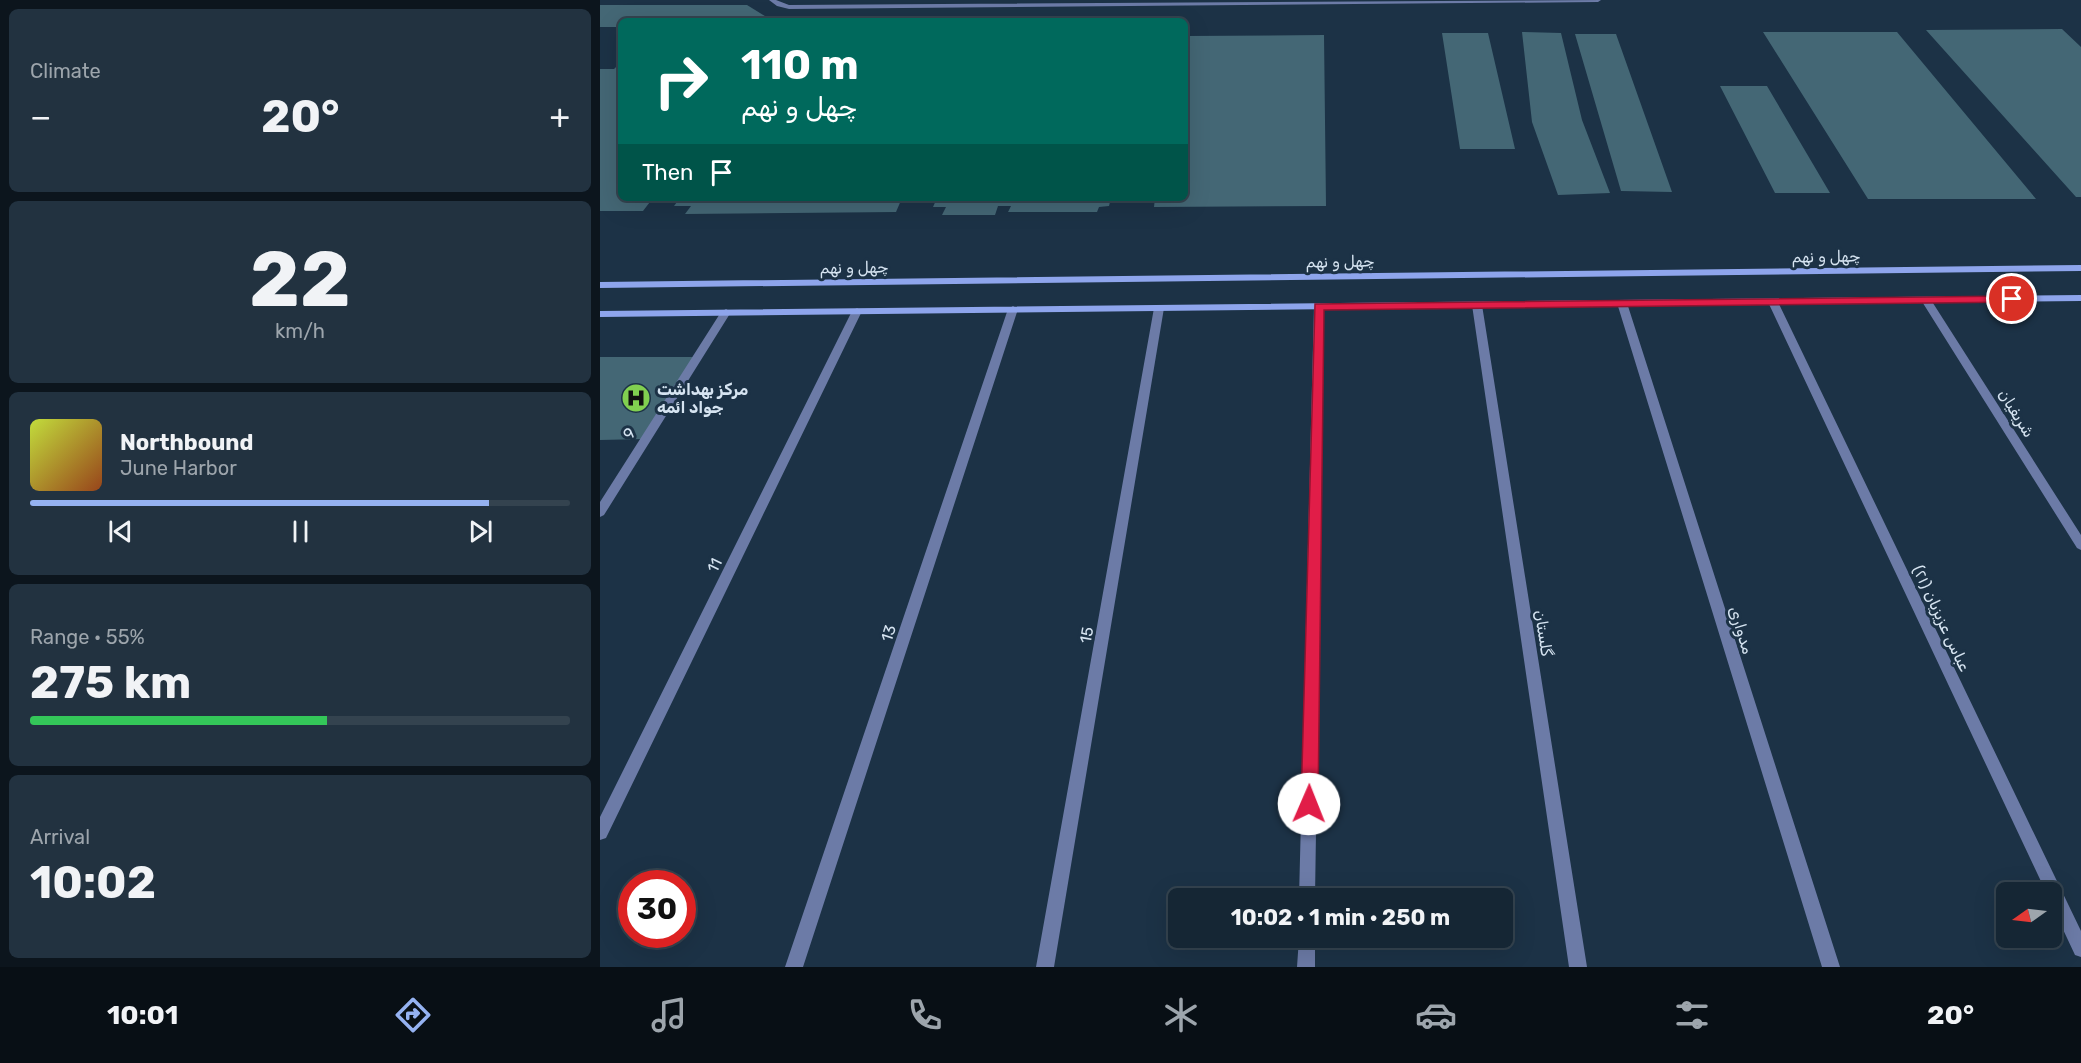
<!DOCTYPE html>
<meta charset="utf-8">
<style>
body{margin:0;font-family:Rubik,Cairo,sans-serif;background:#223240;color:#f1f3f6;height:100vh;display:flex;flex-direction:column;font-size:22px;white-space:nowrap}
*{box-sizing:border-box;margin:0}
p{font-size:20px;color:#9da5ac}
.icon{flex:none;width:33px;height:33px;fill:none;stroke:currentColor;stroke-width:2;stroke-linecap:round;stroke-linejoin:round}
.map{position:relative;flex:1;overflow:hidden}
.details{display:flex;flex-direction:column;gap:9px;padding:9px;background:#0c151d;width:600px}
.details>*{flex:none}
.banner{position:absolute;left:18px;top:18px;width:570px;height:183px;border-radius:9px;box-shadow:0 6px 24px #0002,0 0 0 2px #34434f;background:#00695c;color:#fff;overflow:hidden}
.needle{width:39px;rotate:256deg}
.fabs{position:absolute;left:1396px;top:882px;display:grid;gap:12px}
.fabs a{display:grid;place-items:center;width:66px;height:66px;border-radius:9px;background:#152634;box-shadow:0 6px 24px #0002,0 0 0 2px #34434f;font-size:30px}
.speed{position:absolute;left:18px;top:870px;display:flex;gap:12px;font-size:30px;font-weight:700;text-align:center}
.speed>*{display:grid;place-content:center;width:78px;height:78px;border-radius:50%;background:#152634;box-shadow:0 6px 24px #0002,0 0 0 2px #34434f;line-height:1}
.speed .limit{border:9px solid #d22;background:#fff;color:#111}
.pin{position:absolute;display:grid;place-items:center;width:51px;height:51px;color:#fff;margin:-26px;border:3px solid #fff;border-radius:50%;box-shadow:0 2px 6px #0007}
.me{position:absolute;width:66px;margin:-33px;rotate:1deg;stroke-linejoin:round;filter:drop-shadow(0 0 4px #0008)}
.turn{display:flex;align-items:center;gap:21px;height:126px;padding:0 24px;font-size:27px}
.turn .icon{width:78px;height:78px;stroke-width:2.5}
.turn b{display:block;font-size:42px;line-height:51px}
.then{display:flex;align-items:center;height:57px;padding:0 24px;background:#0003;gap:12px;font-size:22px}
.big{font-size:45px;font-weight:700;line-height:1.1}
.details .card{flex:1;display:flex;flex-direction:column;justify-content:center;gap:9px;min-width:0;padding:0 21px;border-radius:9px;background:#223240}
.details .dial{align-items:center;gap:0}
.dial b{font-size:78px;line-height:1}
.song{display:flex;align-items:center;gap:18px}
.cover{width:72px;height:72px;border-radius:9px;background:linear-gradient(135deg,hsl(70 70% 55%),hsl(20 70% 35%))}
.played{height:6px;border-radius:3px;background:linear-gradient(90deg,#95b2f1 85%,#34434f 85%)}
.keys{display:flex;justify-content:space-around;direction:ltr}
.heat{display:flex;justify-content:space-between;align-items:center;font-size:33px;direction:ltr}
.charge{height:9px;border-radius:4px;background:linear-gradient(90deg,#34c759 55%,#34434f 0)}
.trip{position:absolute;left:568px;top:888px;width:345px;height:60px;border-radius:9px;background:#152634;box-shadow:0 6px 24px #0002,0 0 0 2px #34434f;font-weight:700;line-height:60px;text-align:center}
.dock{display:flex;height:96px;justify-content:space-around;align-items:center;background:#080f15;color:#9da5ac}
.dock .icon{width:42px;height:42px}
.dock .current{color:#95b2f1}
.dock b{font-size:27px;color:#f1f3f6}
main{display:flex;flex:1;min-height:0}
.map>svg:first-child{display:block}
.building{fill:#446775}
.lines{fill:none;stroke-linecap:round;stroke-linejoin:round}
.street{fill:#6c7ba7;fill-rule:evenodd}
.secondary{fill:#8ea5ec;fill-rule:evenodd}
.route{fill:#e11d48;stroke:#92132f;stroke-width:1.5}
.labels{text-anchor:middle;stroke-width:6;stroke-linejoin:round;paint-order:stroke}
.street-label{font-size:16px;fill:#d6e4f1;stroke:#1c3246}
.poi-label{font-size:16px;font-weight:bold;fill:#d6e4f1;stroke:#1c3246;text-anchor:start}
</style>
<main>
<section class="details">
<div class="card"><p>Climate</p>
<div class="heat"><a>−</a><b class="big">20°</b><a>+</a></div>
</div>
<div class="card dial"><b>22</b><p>km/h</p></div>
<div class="card">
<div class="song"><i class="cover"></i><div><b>Northbound</b><p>June Harbor</p></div></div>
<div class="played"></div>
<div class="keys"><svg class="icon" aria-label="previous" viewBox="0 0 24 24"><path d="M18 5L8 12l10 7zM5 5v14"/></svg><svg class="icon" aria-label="pause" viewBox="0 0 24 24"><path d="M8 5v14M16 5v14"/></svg><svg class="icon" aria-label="next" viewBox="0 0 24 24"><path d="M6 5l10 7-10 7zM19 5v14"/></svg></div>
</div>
<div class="card"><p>Range · 55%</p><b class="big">275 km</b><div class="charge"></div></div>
<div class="card"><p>Arrival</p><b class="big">10:02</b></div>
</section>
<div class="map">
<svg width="1481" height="967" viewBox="0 0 1481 967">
<rect width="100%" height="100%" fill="#1c3246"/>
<path class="building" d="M0,5H147L173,21H21V27H0Z
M1462,29L1481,47V197H1476L1326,30Z
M922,32L961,33L982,120L1010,193L958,195L932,122Z
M1163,32H1297L1436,199H1268Z
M842,33H888L915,149H860Z
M975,34H1016L1072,192L1021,191Z
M724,35L726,206L554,207L555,198H585L586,36Z
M21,62V198H53L43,211H0V69H14Z
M1120,86H1167L1230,193H1175Z
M80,198H302L296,212L85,214L91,206H74Z
M337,198H511L509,206L499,207L497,212H408L411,206H398L395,215H342L346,207H333Z
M0,357H98L45,439L0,440Z"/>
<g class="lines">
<path class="street" d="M169,0H176L189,5L1001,0L998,2L189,9L177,6Z
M1326,297L1331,300L1481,535V550L1477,548L1321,300Z
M1173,299L1178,302L1481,931V957L1475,955L1452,906V892H1446L1168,302Z
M1022,300L1027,303L1240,967H1222L1017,303Z
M877,302L882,305L987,967H969L872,305Z
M719,303L724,306L715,898H699L714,306Z
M559,305L564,308L454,967H436L554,308Z
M413,306L418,309L203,967H185L408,309Z
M257,308L262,311L6,838L0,840V817L252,311Z
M126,309L131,312L4,515L0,517V502L121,312Z
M699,938H715V967H697Z"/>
<path class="secondary" d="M1481,265V271L0,288V282Z
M1481,295V301L0,317V311Z"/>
</g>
<path class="route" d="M1412,296L1416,297V302L724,310L718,804L716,809L709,812L703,809L701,804L715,304Z"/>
<defs>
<g id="hospital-disc" transform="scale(1.5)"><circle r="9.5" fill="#81d050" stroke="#1c3246"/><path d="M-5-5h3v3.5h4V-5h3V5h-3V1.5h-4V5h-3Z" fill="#111"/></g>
</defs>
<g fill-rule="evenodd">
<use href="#hospital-disc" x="36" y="398"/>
</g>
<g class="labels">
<g class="street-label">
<text transform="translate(1226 256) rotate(-1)" y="6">چهل و نهم</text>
<text transform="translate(740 261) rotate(-1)" y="6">چهل و نهم</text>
<text transform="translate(254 267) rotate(-1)" y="6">چهل و نهم</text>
<text transform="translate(1417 413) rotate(58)" y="6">شریفیان</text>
<text transform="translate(29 433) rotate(-58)" y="6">9</text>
<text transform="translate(114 565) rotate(-64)" y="6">11</text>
<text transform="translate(1342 618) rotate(65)" y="6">عباس عزیزیان (۲۱)</text>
<text transform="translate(1142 630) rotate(73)" y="6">مدواری</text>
<text transform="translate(288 633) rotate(-72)" y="6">13</text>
<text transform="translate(944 633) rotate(81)" y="6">گلستان</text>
<text transform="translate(486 635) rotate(-80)" y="6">15</text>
</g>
<g class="poi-label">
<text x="57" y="395">مرکز بهداشت<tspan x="57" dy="18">جواد ائمه</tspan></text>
</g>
</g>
</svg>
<div class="fabs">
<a><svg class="needle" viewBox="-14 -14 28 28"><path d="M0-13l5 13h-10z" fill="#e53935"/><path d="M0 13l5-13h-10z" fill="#9da5ac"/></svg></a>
</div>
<div class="speed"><div class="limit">30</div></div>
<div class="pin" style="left:1412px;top:299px;background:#d93025"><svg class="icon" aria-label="arrive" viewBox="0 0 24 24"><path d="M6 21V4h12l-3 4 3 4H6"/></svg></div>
<svg class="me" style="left:709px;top:804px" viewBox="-20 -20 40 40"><circle r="19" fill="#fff"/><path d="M0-13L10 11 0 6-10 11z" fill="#e11d48"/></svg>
<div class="trip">10:02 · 1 min · 250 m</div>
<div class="banner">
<div class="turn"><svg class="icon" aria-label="right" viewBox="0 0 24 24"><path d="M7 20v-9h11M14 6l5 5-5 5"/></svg><div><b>110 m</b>چهل و نهم</div></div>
<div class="then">Then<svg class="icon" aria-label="arrive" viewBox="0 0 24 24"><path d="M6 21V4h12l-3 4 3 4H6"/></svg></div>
</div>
</div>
</main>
<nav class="dock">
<b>10:01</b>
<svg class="icon current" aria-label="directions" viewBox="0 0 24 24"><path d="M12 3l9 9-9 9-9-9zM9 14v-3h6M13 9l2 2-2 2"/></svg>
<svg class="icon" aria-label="music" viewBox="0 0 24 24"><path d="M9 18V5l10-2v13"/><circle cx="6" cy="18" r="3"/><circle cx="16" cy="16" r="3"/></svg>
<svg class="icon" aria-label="phone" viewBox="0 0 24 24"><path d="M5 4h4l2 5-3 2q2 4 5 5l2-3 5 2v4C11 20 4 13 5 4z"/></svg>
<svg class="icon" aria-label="climate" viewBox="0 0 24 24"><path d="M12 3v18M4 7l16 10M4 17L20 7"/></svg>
<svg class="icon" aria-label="car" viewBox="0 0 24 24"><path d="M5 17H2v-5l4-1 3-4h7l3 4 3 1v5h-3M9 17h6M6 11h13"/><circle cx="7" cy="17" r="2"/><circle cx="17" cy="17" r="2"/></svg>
<svg class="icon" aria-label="filters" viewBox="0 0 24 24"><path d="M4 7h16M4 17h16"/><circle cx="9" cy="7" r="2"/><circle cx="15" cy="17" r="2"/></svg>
<b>20°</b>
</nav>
